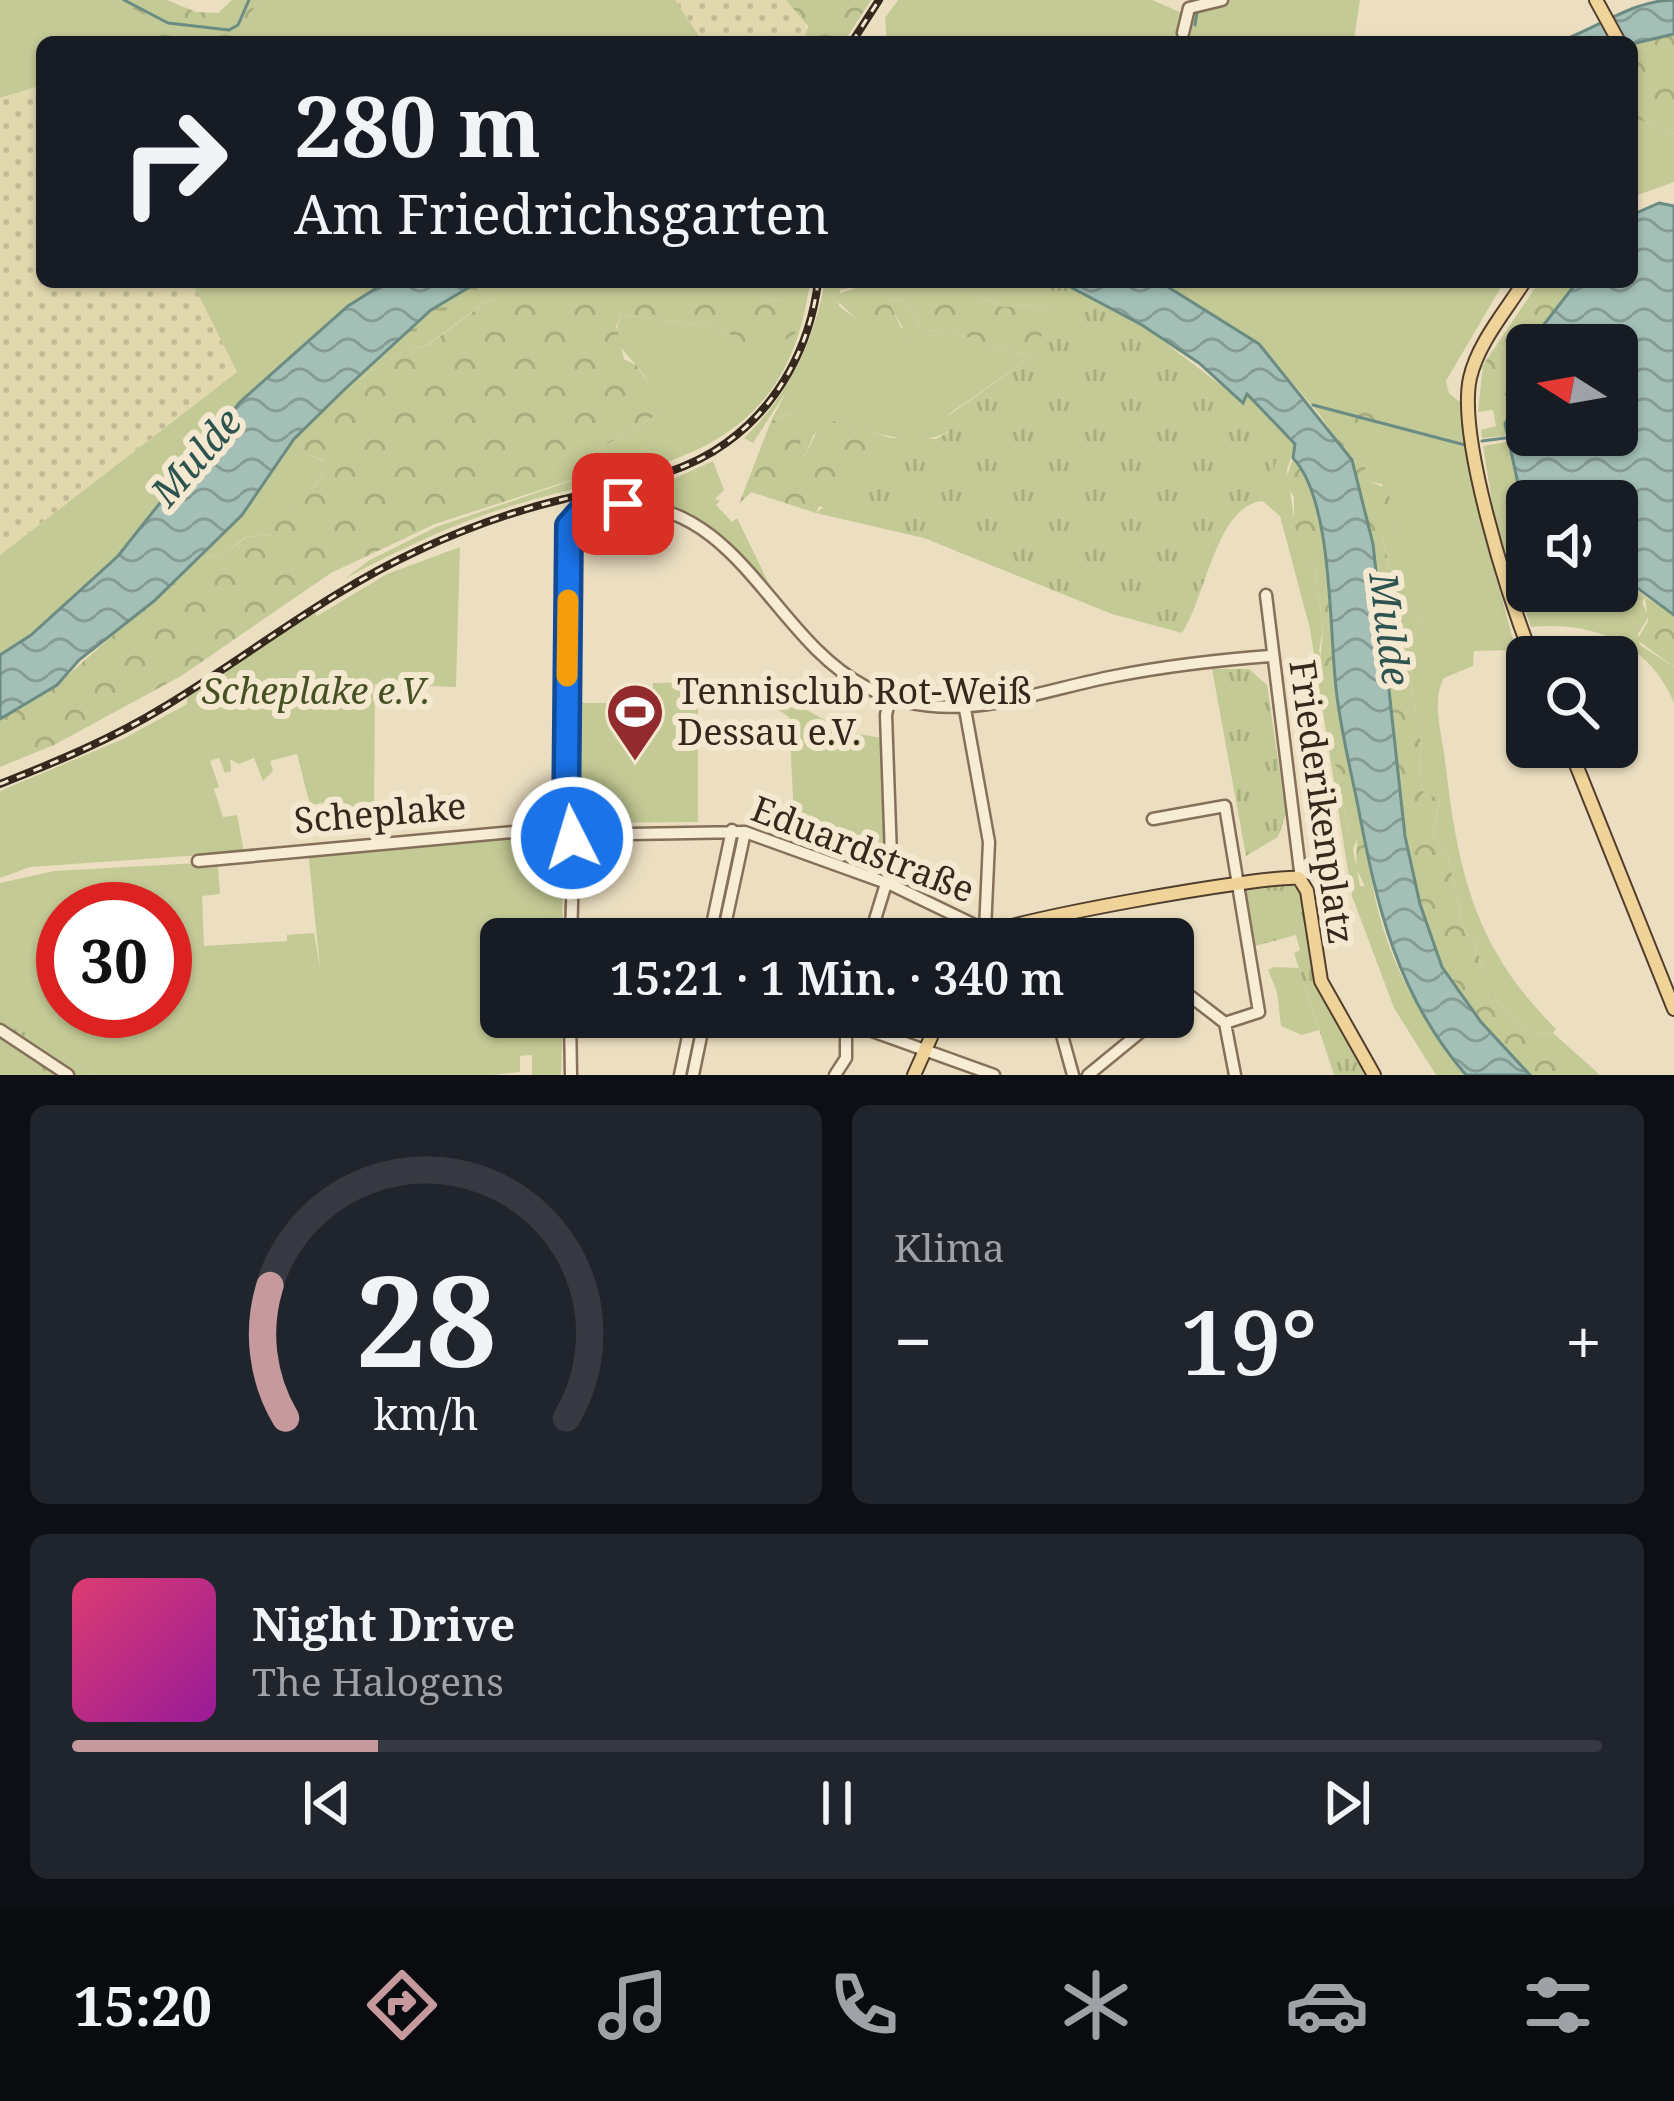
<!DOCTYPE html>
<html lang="de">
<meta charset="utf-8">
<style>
body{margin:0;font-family:"Noto Serif",serif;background:#20242c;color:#f1f3f6;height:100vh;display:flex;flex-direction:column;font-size:45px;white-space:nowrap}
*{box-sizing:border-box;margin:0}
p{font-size:39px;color:#9ea1a6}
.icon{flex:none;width:66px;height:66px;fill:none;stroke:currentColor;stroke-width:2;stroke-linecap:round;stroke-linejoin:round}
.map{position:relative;height:1075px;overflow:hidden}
.side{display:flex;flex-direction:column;gap:30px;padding:30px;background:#0d0f14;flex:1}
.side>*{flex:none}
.banner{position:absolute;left:36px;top:36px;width:1602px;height:252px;border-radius:18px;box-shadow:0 3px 9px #0004;background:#171b24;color:#f1f3f6;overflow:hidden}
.needle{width:78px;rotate:281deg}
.tools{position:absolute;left:1506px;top:324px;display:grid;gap:24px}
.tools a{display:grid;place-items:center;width:132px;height:132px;border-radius:18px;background:#171b24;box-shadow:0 3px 9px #0004;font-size:60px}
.speed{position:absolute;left:36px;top:882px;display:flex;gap:24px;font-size:60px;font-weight:700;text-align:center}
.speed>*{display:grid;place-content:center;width:156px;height:156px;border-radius:50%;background:#171b24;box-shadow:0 3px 9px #0004;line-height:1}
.speed .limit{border:18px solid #d22;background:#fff;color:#111}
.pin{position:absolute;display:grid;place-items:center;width:102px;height:102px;color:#fff;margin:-51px;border-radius:24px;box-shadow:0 6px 18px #0006}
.me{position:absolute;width:132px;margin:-66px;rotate:355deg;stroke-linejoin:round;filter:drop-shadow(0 0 9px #0008)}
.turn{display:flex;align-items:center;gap:42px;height:252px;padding:0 60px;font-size:54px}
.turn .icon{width:156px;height:156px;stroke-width:2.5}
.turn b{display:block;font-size:84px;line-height:102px}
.big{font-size:90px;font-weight:600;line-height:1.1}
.side .card{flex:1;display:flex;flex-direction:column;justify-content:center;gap:18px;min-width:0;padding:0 42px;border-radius:18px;background:#20242c}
.side .dial{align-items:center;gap:0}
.dial svg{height:312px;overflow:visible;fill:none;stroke:#363941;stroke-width:7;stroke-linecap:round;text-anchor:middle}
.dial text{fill:#f1f3f6;stroke:none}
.song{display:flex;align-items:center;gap:36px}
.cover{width:144px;height:144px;border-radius:18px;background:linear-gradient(135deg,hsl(340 70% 55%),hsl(300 70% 35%))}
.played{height:12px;border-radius:6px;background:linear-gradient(90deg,#c6999c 20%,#363941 20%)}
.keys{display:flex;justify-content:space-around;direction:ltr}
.heat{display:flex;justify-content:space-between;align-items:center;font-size:66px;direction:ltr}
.side .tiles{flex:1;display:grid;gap:30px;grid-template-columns:1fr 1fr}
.card:last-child{grid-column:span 2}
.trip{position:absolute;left:480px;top:918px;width:714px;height:120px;border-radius:18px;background:#171b24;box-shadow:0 3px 9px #0004;font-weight:600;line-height:120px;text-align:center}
.menu{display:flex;height:192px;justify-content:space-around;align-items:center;background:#090b0e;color:#9ea1a6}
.menu .icon{width:84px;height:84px}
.menu .active{color:#c6999c}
.menu b{font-size:54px;color:#f1f3f6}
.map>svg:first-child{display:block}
.farmland{fill:url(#farmland-dots)}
.green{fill:#c4ca95;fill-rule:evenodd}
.forest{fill:url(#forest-crowns)}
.wetland{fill:url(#wetland-marsh)}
.park{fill:url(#park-tufts)}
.water{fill:url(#water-waves);stroke:#6b8c83;stroke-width:3}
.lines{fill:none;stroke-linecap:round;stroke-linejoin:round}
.stream{stroke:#6b8c83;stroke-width:3}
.minor-casing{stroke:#857059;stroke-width:15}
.major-casing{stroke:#523e2d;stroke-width:16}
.minor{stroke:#f7ecd4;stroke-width:10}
.major{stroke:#efd399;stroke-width:12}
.rail-casing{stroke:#35281d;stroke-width:8}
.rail{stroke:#f4e9d0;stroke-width:3;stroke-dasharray:9;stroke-linecap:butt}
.route-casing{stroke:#114b97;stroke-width:30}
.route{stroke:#1a73e8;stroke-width:21}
.slow{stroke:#f59e0b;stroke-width:21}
.labels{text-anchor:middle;stroke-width:12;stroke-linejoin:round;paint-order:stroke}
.park-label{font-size:36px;font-style:italic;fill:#465124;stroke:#f4e9d0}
.poi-label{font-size:36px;fill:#35281d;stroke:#f4e9d0;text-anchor:start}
.street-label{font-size:36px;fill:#35281d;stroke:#f4e9d0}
.water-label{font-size:39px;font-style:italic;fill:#2d5451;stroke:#f4e9d0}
</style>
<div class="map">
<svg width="1674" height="1075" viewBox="0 0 1674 1075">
<defs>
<pattern id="farmland-dots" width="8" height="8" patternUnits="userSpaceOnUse" patternTransform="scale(3)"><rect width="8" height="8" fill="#e1d8ae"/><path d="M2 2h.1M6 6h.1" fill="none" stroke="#c2b995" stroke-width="1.8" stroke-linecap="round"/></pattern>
<pattern id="forest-crowns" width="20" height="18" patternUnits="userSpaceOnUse" patternTransform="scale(3)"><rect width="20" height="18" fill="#c4ca95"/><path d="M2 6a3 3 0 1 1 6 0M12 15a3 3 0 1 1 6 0" fill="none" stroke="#a9ae80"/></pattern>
<pattern id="wetland-marsh" width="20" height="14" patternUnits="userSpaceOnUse" patternTransform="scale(3)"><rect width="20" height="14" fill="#c4ca95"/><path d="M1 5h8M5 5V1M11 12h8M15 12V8" fill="none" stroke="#a9ae80"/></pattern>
<pattern id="park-tufts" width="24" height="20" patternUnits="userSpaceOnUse" patternTransform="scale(3)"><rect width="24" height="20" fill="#c4ca95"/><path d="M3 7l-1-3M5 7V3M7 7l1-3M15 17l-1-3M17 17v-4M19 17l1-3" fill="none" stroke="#a9ae80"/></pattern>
<pattern id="water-waves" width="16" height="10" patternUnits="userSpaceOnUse" patternTransform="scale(3)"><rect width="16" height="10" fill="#a3bfb6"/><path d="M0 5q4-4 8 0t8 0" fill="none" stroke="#869b93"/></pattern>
</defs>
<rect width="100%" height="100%" fill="#ecdfc1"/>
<path class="farmland" d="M675,0H786L804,16L807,37L804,42H703Z
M42,85V282H192L237,372L0,555V98Z"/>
<path class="green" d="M0,0H117L149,17L129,42H42V85L0,98Z
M258,0H675L703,42H238Z
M898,0H1152L1187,15L1228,0H1360L1354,39L1361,42H887L885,18Z
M1638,119L1674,134V182L1632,197V122Z
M192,282H386L348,306L240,402L118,556L31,635L0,655V555L237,372Z
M766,282H810C785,467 647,463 505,508C450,525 397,551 346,578L368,561L436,527L603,470L591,461L592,453L658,414C654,401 651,386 644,375C630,354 606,344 622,315L716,327L746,343L777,302L761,295Z
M825,282H873L840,290L839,306L874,332L903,328L887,300L898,298L912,310L921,330C962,329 993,349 1032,356L948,415L950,431C916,450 871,432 837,420L814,434L805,456L799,452L804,417L795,412L771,421L786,392L753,443L744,438C789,394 813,344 825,282Z
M949,282H1061L1084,299L1052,312L1032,305L1002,307Z
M1160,282H1504L1446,381L1449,393L1462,404L1482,527L1516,650L1474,651L1473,666L1444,678C1431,700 1442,735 1445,760C1458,872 1474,947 1556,1029L1553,1033C1526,1038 1511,1017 1495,999L1496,982L1482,966L1473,937L1465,934L1448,856L1432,834L1440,799L1424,795C1417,774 1423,759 1420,739C1414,697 1401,656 1421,616L1398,595L1382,538L1396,529L1382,484L1371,482L1364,464L1352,460L1342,447L1374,442L1324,403L1319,414L1259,344Z
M1287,432L1295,445L1287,470L1295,525L1315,570L1323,627L1319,651L1327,673H1335L1349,760L1335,766L1350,836L1357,839L1353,849L1360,886L1373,887C1385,955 1421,1023 1466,1075H1436L1394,1008L1352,896L1310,629L1280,516L1259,498Z
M294,439L306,454L326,461C324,477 305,502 290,506L271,535L246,537L225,553L198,559L242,515Z
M1507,442L1527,525V591H1617V573L1645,597L1642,603L1649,616L1638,634L1640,645L1674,667V703C1650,643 1592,621 1531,627L1495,520L1483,446Z
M713,461L724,490L715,499L720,501L716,505L732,522L737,518L772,590C756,577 741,557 725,542C685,502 634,500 581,502L664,483Z
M460,547L456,687L375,684L374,810H341L334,801L310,805L297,754L270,761L273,771L263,781L254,758L239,764L230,759L231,771L225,773L219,758L210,761L219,787L214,789L223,817L237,815L244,852L30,867L0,878V791L123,739L187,704V697L313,610L317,616L387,574Z
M698,682V822L573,823L572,703H652L653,683Z
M766,688L847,732L882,738L886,873L795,838L789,717L765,700Z
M516,835H561L563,939H501V1017H563L561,1075H532V1055L520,1056V1072L493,1075H93L0,1015V883L54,871L199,863L200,868L218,867L220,894L202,896L204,946L287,941V935L314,933L320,968L308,850ZM63,909H165V1011H63Z
M1274,967L1299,968L1319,1030L1302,1035L1281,1026L1277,992L1268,970Z"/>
<path class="forest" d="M117,0H167L196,12L218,13L232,0H258L238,42H129L148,17Z
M786,0H871L844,42H804L808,26Z
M1674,34V134L1638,119L1632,122V44L1654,35Z
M513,282H766L761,295L777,302L799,323L794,335L773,346L746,343L716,327L622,315L616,326L624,359L636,365L661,400L658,414L592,453L602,477L584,476L435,524L331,573L181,676L54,745L0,767V719L57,685L198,559L225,553L247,537L271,535L277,514C297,502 324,487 325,460L306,454L294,439L346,388L403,351L428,345Z
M873,282H949L1002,307L1032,305L1052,312L1062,306L1032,356C993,349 962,329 921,330L912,310L898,298L888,300L906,338L883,344L832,296Z
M1539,282H1577C1541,337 1504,369 1505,436L1482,438L1481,430L1496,426L1493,410L1478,412L1483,365Z
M1339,394L1356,406L1379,408L1383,429L1374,443L1342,447L1319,414L1324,403Z
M795,412L805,417L799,452L805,456L818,429L837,420L891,438H921L1023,565L819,506L816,513L751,492L739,504L771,421Z
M1293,458C1334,501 1328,613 1335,673H1327L1320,664L1323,627L1315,570L1294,525V497L1285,483Z
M1352,460L1364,464L1371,482L1388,489L1396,530L1382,539L1398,595L1421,616C1401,656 1414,698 1420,738C1423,759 1417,773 1424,795L1440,798L1432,834L1448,856L1465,934L1473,937L1482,966L1497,982L1495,999C1511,1017 1526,1038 1553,1033L1600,1075H1530L1481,1022L1442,966L1420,904L1405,836L1373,544Z
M1645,597L1674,615V667L1637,640L1648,621Z
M1340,760H1349L1373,887L1366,889L1356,868L1357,839L1350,836L1335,765Z"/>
<path class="wetland" d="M478,282H513L427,345L403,351L346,388L431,310Z"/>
<path class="park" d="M1032,282H1061L1142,325L1243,402L1247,394L1287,432L1262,501C1216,506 1205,600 1182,633L1112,614L924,538L816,513L913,437L936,439L949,432L948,416L1032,356L1059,297Z
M1212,669H1249L1267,685L1286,814L1278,837L1246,856Z
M1290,881L1300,886L1313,979L1367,1075H1334L1294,953L1300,950L1296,935L1251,947L1244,887Z
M0,1013L93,1075H0Z"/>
<path class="water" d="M1674,0V34L1632,44L1558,42C1598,28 1633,0 1674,0Z
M1659,203L1674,206V615L1617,573V501H1527V525L1505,424L1514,406L1519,361L1527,347V435H1617V345H1528L1577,282H1632V215Z
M386,282H478L431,310L346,388L294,439L242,515L154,601L79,660L57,685L0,719V655L31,635L118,556L240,402L348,306Z
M1061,282H1160L1259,344L1352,460L1373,544L1405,836L1420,904L1442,967L1481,1022L1530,1075H1466C1397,995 1377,907 1358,806C1350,767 1340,727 1336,688C1329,627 1333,500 1293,458L1295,444L1247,394L1243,403L1199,363L1142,325Z"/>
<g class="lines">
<path class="stream" d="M124,0L168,23L229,30L238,25L249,0
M1195,25L1197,12
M1313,405L1465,445
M1482,441L1505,438"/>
<g class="minor-casing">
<path id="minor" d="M1183,33L1189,8L1222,0
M1266,595L1301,879
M890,697L886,715L892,885
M965,709L989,842L985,930
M1153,819L1225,806L1259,1012L1225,1023
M574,835L566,821L569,526L574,516C589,505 608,504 626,504C742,508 774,639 866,687C949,730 1031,692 1115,676C1166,666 1218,660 1270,656
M574,835L745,832L892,885L985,930
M198,861L567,827
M571,939L574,835
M709,939L732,830
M722,939L745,832
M869,939L885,887
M1173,1005L1190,996L1225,1023
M570,1017L571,1075
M833,1017L994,1075
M1057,1017L1073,1075
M1225,1023L1235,1075
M0,1030L68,1075
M680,1075L692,1017
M693,1075L705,1017
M835,1075L846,1058V1017
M1088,1075L1159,1017"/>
</g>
<g class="major-casing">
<path id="major" d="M1596,0L1619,42
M1524,282C1505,312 1478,343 1470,378C1457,438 1509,598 1532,657
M1569,747L1674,1009
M976,939C990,923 1268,874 1299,878L1307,891L1321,981L1374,1075
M914,1075L940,1017"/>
</g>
<use href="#minor" class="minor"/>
<use href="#major" class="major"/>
<g class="rail-casing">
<path id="rail" d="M852,42L879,0
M0,784C56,762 112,739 164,707C250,655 327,592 419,550C466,528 514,511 564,499C620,484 678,478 726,443C779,405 810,346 818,282"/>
</g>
<use href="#rail" class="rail"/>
</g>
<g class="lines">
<g class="route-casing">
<path id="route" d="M572,838L566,821L569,526L583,510L623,504"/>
</g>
<use href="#route" class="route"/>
<path class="slow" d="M567,676L568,600"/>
</g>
<defs>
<g id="stadium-pin" transform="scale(3)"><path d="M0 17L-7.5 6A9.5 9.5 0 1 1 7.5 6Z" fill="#922b2d" stroke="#f4e9d0"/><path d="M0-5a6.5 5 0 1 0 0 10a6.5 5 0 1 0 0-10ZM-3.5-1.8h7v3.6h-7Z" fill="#fff"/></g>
</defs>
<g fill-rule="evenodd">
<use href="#stadium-pin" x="635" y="712"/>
</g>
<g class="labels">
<g class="park-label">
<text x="316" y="704">Scheplake e.V.</text>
</g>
<g class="poi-label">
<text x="677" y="704">Tennisclub Rot-Weiß<tspan x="677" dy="41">Dessau e.V.</tspan></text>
</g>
<g class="street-label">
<text transform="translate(1322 802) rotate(82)" y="13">Friederikenplatz</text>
<text transform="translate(380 813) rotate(-5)" y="13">Scheplake</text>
<text transform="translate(863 849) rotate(21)" y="13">Eduardstraße</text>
</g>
<g class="water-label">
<text transform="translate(196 457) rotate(-49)" y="14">Mulde</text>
<text transform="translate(1390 629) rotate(83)" y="14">Mulde</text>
</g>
</g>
</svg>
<div class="tools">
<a><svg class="needle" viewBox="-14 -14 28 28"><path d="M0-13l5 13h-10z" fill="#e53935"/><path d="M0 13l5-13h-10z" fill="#9ea1a6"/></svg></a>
<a><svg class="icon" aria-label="sound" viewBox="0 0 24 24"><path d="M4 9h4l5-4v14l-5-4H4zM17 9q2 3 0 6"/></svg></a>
<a><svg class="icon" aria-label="search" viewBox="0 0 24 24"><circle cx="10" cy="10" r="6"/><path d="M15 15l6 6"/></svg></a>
</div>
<div class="speed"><div class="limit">30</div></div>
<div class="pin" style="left:623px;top:504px;background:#d93025"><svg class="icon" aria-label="arrive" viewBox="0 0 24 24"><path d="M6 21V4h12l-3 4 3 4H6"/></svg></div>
<svg class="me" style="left:572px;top:838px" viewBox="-20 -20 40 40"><circle r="17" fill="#1a73e8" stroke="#fff" stroke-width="3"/><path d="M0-11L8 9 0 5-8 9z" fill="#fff"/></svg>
<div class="trip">15:21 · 1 Min. · 340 m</div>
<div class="banner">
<div class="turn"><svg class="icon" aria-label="right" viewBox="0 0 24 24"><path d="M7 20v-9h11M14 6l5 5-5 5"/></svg><div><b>280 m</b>Am Friedrichsgarten</div></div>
</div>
</div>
<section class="side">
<div class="tiles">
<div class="card dial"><svg viewBox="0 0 100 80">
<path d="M14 69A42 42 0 1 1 86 69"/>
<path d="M14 69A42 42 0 0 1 10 35" stroke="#c6999c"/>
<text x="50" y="56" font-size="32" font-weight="700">28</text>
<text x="50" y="72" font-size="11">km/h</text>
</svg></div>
<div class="card"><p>Klima</p>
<div class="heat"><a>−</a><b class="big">19°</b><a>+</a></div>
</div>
<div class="card">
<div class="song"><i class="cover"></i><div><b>Night Drive</b><p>The Halogens</p></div></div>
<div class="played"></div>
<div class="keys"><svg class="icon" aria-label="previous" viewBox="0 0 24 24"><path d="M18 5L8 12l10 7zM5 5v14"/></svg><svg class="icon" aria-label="pause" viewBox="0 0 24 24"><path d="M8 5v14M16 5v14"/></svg><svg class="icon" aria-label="next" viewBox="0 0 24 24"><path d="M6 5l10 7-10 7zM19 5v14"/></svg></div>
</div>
</div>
</section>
<nav class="menu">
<b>15:20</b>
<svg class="icon active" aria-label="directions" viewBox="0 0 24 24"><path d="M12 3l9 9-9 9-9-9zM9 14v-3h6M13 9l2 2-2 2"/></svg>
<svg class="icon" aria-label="music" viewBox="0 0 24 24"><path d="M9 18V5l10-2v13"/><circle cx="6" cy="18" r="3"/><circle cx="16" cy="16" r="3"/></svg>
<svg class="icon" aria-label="phone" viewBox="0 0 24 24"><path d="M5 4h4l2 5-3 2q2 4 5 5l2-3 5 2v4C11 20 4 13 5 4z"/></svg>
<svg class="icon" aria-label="climate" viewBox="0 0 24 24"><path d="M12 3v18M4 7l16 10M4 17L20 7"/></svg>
<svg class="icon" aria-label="car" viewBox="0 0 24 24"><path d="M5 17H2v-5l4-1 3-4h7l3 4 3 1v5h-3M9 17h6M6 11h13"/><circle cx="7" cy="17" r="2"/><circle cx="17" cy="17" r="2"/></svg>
<svg class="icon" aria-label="filters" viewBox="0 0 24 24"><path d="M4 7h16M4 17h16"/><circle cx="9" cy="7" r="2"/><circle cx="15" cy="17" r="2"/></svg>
</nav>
